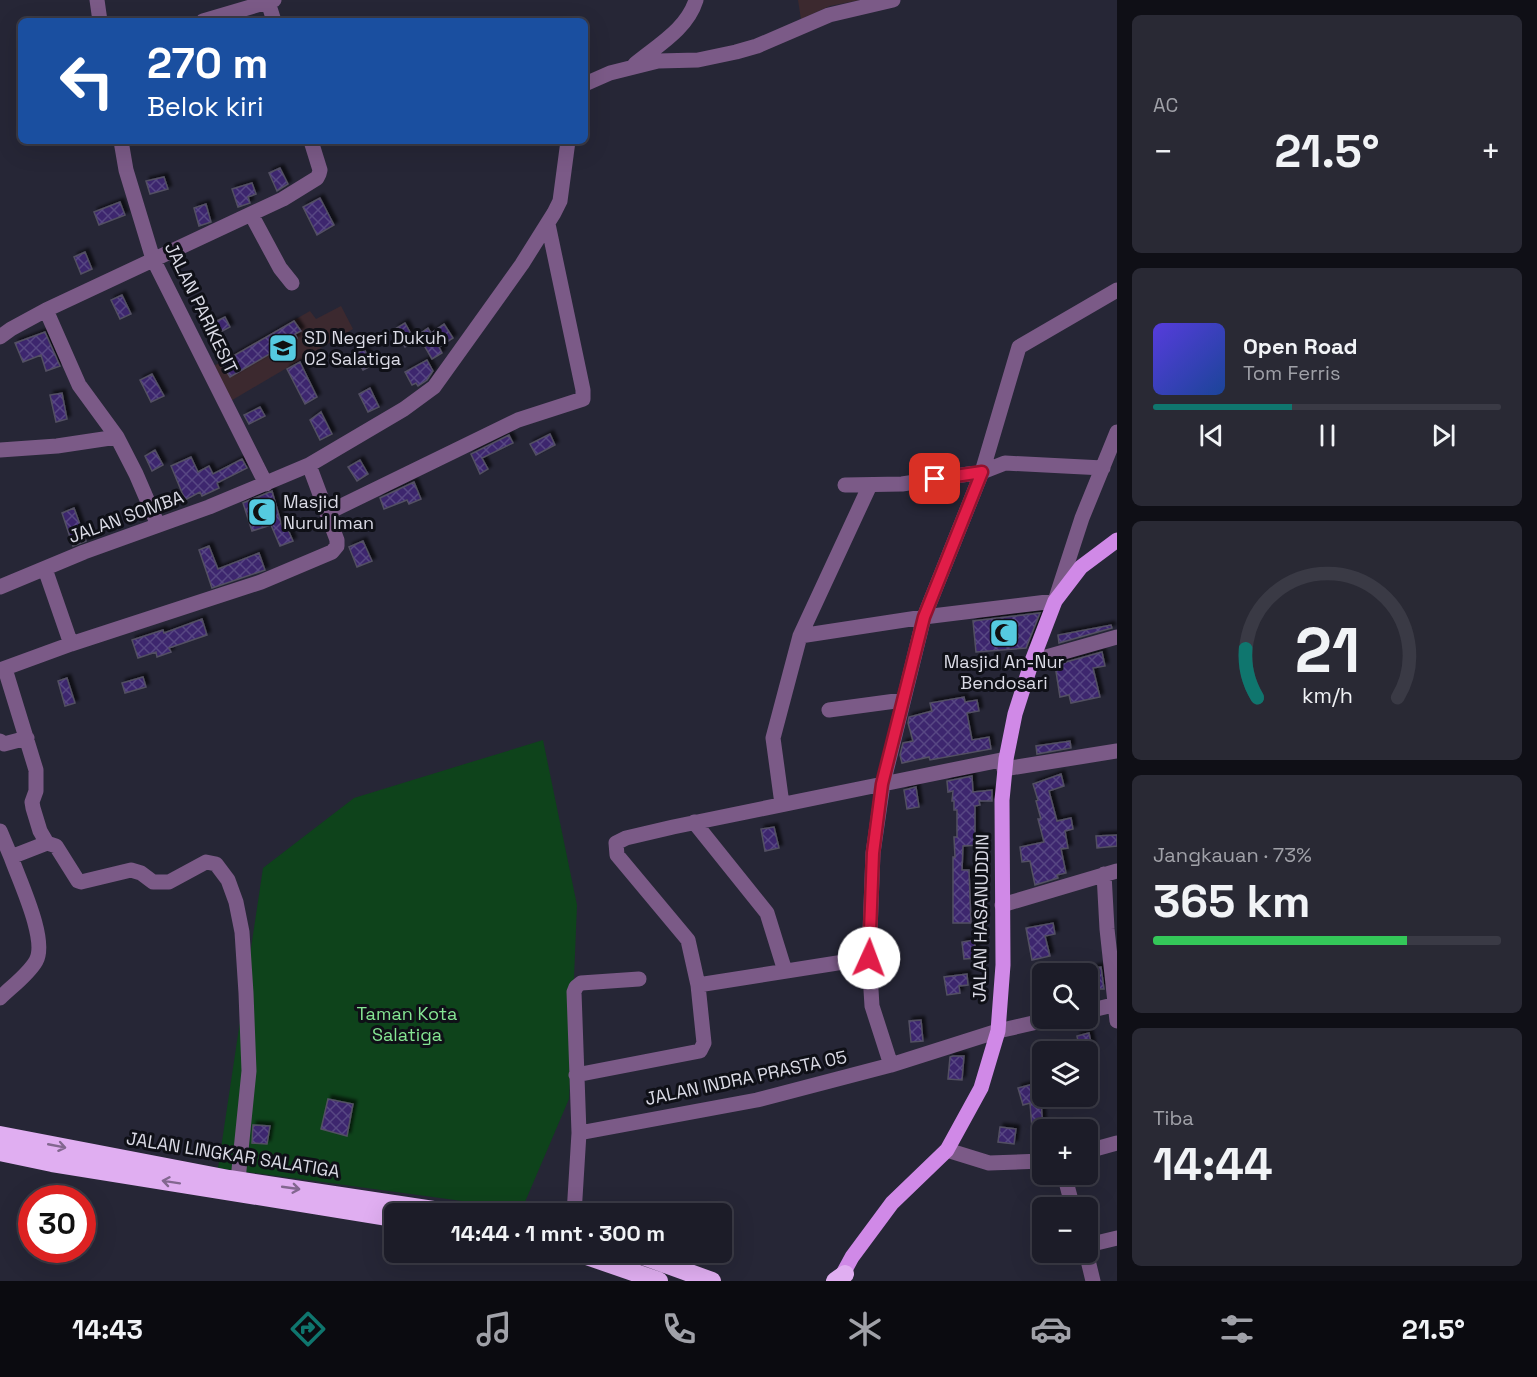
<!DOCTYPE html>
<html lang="id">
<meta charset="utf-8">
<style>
body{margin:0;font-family:"Space Grotesk",sans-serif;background:#292934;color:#f1f3f6;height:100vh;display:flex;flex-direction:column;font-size:22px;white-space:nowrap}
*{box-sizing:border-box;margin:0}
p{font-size:20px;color:#a0a1a8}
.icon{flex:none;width:33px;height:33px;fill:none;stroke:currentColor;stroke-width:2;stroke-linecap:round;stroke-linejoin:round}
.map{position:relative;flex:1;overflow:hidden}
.panel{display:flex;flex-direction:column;gap:15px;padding:15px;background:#0f0f16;width:420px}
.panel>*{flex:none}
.guide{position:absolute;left:18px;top:18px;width:570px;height:126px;border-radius:9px;box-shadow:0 6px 24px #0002,0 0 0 2px #3a3a45;background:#1a4fa0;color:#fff;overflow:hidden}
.tools{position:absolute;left:1032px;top:963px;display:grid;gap:12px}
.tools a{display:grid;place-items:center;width:66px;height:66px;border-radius:9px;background:#1c1c28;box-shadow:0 6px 24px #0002,0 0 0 2px #3a3a45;font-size:30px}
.speed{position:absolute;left:18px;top:1185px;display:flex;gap:12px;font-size:30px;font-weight:700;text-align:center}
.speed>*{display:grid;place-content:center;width:78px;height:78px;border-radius:50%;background:#1c1c28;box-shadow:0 6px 24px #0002,0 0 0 2px #3a3a45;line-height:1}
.speed .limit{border:9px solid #d22;background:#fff;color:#111}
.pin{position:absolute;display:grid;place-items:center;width:51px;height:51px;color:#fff;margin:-26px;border-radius:12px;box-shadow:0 3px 9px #0006}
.me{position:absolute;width:66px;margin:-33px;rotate:2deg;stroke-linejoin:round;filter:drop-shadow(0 0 4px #0008)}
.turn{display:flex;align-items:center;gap:21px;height:126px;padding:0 30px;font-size:27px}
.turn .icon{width:78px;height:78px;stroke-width:2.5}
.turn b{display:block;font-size:42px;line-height:51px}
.big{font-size:45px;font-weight:700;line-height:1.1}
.panel .card{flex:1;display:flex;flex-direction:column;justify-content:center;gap:9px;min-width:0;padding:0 21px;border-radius:9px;background:#292934}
.panel .dial{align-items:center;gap:0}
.dial svg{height:156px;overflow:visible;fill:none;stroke:#3a3a45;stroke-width:7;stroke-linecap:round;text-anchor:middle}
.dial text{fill:#f1f3f6;stroke:none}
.song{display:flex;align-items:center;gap:18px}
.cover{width:72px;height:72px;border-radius:9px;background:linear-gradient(135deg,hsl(250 70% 55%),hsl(220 70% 35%))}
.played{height:6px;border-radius:3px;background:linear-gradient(90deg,#0f766e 40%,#3a3a45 40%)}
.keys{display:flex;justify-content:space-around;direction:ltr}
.heat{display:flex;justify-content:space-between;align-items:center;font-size:33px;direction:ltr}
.charge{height:9px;border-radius:4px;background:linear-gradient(90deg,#34c759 73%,#3a3a45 0)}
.trip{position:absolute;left:384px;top:1203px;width:348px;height:60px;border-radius:9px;background:#1c1c28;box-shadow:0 6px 24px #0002,0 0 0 2px #3a3a45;font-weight:700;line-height:60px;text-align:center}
.tabs{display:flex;height:96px;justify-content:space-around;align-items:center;background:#0b0b10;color:#a0a1a8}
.tabs .icon{width:42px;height:42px}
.tabs .on{color:#0f766e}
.tabs b{font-size:27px;color:#f1f3f6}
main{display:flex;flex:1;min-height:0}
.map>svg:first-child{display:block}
.education{fill:#3c292f}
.green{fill:#0e431b}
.building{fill:url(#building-cross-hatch);stroke:#535063;stroke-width:1.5;filter:url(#shadow)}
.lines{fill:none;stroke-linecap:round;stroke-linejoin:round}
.minor{stroke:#7b5a87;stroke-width:15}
.major{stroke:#d089e7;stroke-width:15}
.highway{stroke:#e0aef1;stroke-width:18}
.oneway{stroke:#82678f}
.route-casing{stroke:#92132f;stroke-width:15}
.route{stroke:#e11d48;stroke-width:10}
.labels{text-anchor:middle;stroke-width:6;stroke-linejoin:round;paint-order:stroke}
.street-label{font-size:18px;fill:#dadae5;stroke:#0f1017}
.poi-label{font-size:18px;fill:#dadae5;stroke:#0f1017;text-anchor:start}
.park-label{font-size:18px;fill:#85e593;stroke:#0f1017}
</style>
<main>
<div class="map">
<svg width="1117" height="1281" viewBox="0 0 1117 1281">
<defs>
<pattern id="building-cross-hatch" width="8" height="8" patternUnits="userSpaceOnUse" patternTransform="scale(1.5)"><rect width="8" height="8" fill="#3c276e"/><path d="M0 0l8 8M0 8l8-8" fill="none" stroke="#584683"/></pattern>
<filter id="shadow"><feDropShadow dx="3.5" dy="-3.5" stdDeviation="1.5" flood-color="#0009"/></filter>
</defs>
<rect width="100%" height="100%" fill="#262636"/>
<path class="education" d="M798,0H860L830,6L801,19Z
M341,306L353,329L229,402L212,367L310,311L316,319Z"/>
<path class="green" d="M543,740L577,905L569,1099L522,1209L218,1168L263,868L354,798Z"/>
<path class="building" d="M280,168L288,184L277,191L269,173Z
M164,177L168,189L150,194L146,181Z
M252,183L256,194L248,197L250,203L238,207L232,189Z
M320,198L334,225L317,235L303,207Z
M120,202L125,215L99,225L94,212Z
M206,204L211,222L199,226L194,208Z
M85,252L92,269L81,274L74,257Z
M122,295L131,314L120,319L111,300Z
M225,317L230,327L209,338L204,327Z
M294,321L301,331L295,334L297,338L230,377L221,363Z
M405,323L415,341L405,347L395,329Z
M444,324L453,338L439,347L442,353L432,359L418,335L428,328L431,333Z
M45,332L60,366L46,371L41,355L23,362L15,343Z
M364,349L373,365L363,370L354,355Z
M427,360L433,371L427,380L418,386L416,383L412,385L405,372Z
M300,362L317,397L305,404L287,369Z
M152,374L164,396L151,402L140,380Z
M370,388L379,407L368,412L359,394Z
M62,393L67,419L56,422L50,395Z
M260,407L265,416L249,424L244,415Z
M321,412L332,434L320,440L310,420Z
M550,434L555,445L536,455L530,444Z
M509,435L513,443L482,458L488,469L480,474L471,454Z
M155,450L163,465L152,471L145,456Z
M191,457L198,472L209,466L213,474L242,459L247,468L217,483L219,488L202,496L200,492L185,500L171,466Z
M360,460L368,474L357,481L348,467Z
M414,482L421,499L409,504L407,500L384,509L380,498Z
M272,491L282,526L286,525L293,541L280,546L271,525L252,531L243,503Z
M74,508L86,541L73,546L62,513Z
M363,541L372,561L357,567L349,547Z
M209,546L218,569L259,553L265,570L212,588L199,550Z
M1040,613L1026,648L976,652L973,621Z
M202,619L207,635L169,648L171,652L157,657L156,652L138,658L132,640L163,630L164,633Z
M1111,625L1112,628L1059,643L1058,635Z
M1102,652L1105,666L1093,668L1100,697L1071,703L1069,695L1060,697L1055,665Z
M143,677L146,687L125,693L122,683Z
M67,678L75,703L65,706L58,681Z
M964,697L965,702L977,700L979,711L967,713L972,740L989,737L991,749L930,760L929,757L902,763L900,755L903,743L913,741L908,723L909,717L932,711L930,703Z
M1070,741L1071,748L1037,754L1036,746Z
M1061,774L1064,786L1049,791L1057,821L1071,818L1073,829L1065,831L1068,848L1061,849L1066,873L1057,875L1058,878L1035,885L1030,861L1022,862L1020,847L1044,842L1038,819H1041L1036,801L1038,800L1033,784Z
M972,776L973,792L992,790V801H979L980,805L975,806V835H979V845L963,846L962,870H969L971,923H953V857H955L954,837H957V810H954V801H952L953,791L948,792L947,781Z
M916,787L919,807L907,809L904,790Z
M774,827L779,848L765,851L761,829Z
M1117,835V846L1097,848L1096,836Z
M1053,923L1055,934L1045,936L1050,956L1032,960L1026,928Z
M974,940L977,958L964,959L962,942Z
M1101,967L1104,989H1095L1093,968Z
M967,974L968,985L959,986L960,993L947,995L944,977Z
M921,1020L923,1041L911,1042L909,1021Z
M1089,1033L1093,1052H1080L1077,1036Z
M953,1056H964L962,1080L948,1079L950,1057Z
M1037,1083L1041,1101L1043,1128H1032L1030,1103L1023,1105L1018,1088Z
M328,1099L353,1104L347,1136L321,1129Z
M253,1125L270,1126L267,1144L252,1143Z
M1000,1127L1016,1129L1014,1144L998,1142Z"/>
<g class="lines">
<path class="minor" d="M97,0L100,21
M268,2L274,21
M203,21L274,0
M635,64C658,45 687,29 696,0
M585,84L610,73L658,61L698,60L736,52L757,46L829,15L893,0
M121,141L126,170L153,259L266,484
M251,214L280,268L292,283
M0,337L11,329L46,310L283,199L317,178L319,174L320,170L311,141
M117,437L136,474L158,525
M0,450L57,446L117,437L79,385L46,310
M845,485L902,484L982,472L1005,463L1103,468
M327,513L518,420L583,399V390L548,224
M45,569L71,644
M0,587L84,552L209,507L309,465L404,409L434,387L522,264L554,213L560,201L568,141
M800,636L924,617L1055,601L1082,518L1117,432
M1032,661L1117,637
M5,669L36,770V791L32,802L33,808L40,831L47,843L56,846L78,881L81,882L131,870L141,873L153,882H169L206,862L216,864L228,880L236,902L242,932L246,993L249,1071L238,1180
M0,670L71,644L261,582L332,552L337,546V540L309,465
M829,710L903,700
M0,741L4,744L27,738
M1004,769L1117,751
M782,804L773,738L800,636L870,485
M694,822L767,913L785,971
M0,831L11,857L47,843
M1104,874L1107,929L1117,1021
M1002,905L1117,871
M698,985L869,958
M0,998C11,987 28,975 36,961C48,940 19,880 11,857
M1088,1011L1117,1004
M891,1065L872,1006L869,958L873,853L883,784L1006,759
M576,1075L700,1051L704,1043L698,985L688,940L617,855L616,843L626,838L673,827L883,784L924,617L982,472L1019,347L1117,290
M579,1133L757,1100L891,1065L998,1031L1055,1018
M947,1150L989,1163L1042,1161
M1088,1151L1117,1143
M1064,1174L1073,1208
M574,1214L579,1133L574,992L576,987L581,983L639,979
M1088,1245L1117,1238
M1086,1252L1093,1281"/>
<path class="major" d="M839,1281L852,1257L892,1203L947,1150L981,1088L998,1031L1003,965L1002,800L1006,759L1015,714L1032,661L1055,601L1081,567L1117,540"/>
<path class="highway" d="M0,1135L229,1179L460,1214
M0,1152L52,1163L394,1218
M575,1252L659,1281
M632,1252L712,1281
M835,1281L845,1274"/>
</g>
<defs><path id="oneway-shaft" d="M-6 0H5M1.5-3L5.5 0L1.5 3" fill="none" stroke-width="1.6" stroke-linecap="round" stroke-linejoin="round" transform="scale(1.5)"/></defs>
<g class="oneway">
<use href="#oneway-shaft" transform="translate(57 1146) rotate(11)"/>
<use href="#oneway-shaft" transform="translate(171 1182) rotate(-171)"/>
<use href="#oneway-shaft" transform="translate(291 1188) rotate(8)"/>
</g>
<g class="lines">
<g class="route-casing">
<path id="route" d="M869,958L873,853L882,784L924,617L982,472L935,479"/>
</g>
<use href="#route" class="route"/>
</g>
<defs>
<g id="school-square" transform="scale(1.5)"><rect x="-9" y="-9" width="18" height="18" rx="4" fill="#55cae0" stroke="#0f1017"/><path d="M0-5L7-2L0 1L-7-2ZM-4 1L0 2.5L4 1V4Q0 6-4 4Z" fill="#111"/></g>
<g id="mosque-square" transform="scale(1.5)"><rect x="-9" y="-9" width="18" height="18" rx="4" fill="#55cae0" stroke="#0f1017"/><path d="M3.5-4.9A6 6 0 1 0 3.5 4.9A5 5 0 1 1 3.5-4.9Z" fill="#111"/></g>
</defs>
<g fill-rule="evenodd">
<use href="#school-square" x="283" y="348"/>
<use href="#mosque-square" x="262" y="512"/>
<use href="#mosque-square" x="1004" y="633"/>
</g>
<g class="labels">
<g class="street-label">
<text transform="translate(201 308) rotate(64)" y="6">JALAN PARIKESIT</text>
<text transform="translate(126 517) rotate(-20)" y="6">JALAN SOMBA</text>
<text transform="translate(981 918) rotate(-89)" y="6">JALAN HASANUDDIN</text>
<text transform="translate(746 1078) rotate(-12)" y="6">JALAN INDRA PRASTA 05</text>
<text transform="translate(233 1155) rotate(9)" y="6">JALAN LINGKAR SALATIGA</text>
</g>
<g class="poi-label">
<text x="304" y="344">SD Negeri Dukuh<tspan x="304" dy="21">02 Salatiga</tspan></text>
<text x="283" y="508">Masjid<tspan x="283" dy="21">Nurul Iman</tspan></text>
<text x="1004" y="668" text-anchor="middle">Masjid An-Nur<tspan x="1004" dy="21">Bendosari</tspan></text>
</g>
<g class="park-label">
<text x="407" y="1020">Taman Kota<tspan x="407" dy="21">Salatiga</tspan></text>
</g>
</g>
</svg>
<div class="tools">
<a><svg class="icon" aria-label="search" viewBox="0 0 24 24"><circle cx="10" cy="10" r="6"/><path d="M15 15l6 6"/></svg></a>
<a><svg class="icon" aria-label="layers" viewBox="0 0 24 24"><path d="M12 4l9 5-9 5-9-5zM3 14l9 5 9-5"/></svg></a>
<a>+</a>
<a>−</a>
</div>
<div class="speed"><div class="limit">30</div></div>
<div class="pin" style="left:935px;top:479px;background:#d93025"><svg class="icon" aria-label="arrive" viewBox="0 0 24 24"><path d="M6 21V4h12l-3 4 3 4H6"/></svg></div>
<svg class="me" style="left:869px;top:958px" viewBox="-20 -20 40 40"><circle r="19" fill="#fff"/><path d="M0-13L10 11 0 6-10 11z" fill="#e11d48"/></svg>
<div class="trip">14:44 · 1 mnt · 300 m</div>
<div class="guide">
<div class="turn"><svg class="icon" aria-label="left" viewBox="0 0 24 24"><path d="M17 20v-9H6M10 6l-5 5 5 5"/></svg><div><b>270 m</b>Belok kiri</div></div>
</div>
</div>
<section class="panel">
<div class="card"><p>AC</p>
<div class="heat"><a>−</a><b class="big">21.5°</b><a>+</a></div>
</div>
<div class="card">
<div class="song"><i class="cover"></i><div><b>Open Road</b><p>Tom Ferris</p></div></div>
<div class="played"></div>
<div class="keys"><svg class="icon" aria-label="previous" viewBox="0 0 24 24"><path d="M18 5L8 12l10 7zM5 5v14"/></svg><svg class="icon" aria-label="pause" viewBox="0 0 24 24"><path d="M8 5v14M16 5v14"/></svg><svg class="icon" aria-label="next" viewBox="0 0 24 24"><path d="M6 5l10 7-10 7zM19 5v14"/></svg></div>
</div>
<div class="card dial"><svg viewBox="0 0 100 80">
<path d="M14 69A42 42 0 1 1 86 69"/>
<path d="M14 69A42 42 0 0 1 8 44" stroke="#0f766e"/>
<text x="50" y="56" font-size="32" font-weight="700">21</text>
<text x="50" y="72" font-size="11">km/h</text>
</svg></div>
<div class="card"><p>Jangkauan · 73%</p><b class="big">365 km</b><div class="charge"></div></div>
<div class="card"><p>Tiba</p><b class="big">14:44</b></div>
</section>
</main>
<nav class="tabs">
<b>14:43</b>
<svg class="icon on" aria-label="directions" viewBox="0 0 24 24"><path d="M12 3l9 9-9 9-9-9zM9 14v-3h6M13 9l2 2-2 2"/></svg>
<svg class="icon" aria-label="music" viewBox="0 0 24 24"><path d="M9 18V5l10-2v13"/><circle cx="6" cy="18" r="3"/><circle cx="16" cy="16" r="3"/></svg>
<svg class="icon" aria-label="phone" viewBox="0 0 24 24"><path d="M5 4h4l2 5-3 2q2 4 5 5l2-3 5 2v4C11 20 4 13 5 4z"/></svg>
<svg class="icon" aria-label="climate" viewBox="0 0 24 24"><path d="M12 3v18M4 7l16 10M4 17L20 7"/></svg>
<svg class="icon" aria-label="car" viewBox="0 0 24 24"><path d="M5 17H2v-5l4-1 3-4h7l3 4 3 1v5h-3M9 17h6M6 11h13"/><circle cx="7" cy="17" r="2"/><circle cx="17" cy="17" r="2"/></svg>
<svg class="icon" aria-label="filters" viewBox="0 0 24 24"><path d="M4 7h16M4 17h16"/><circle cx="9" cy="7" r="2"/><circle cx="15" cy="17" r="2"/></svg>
<b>21.5°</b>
</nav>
